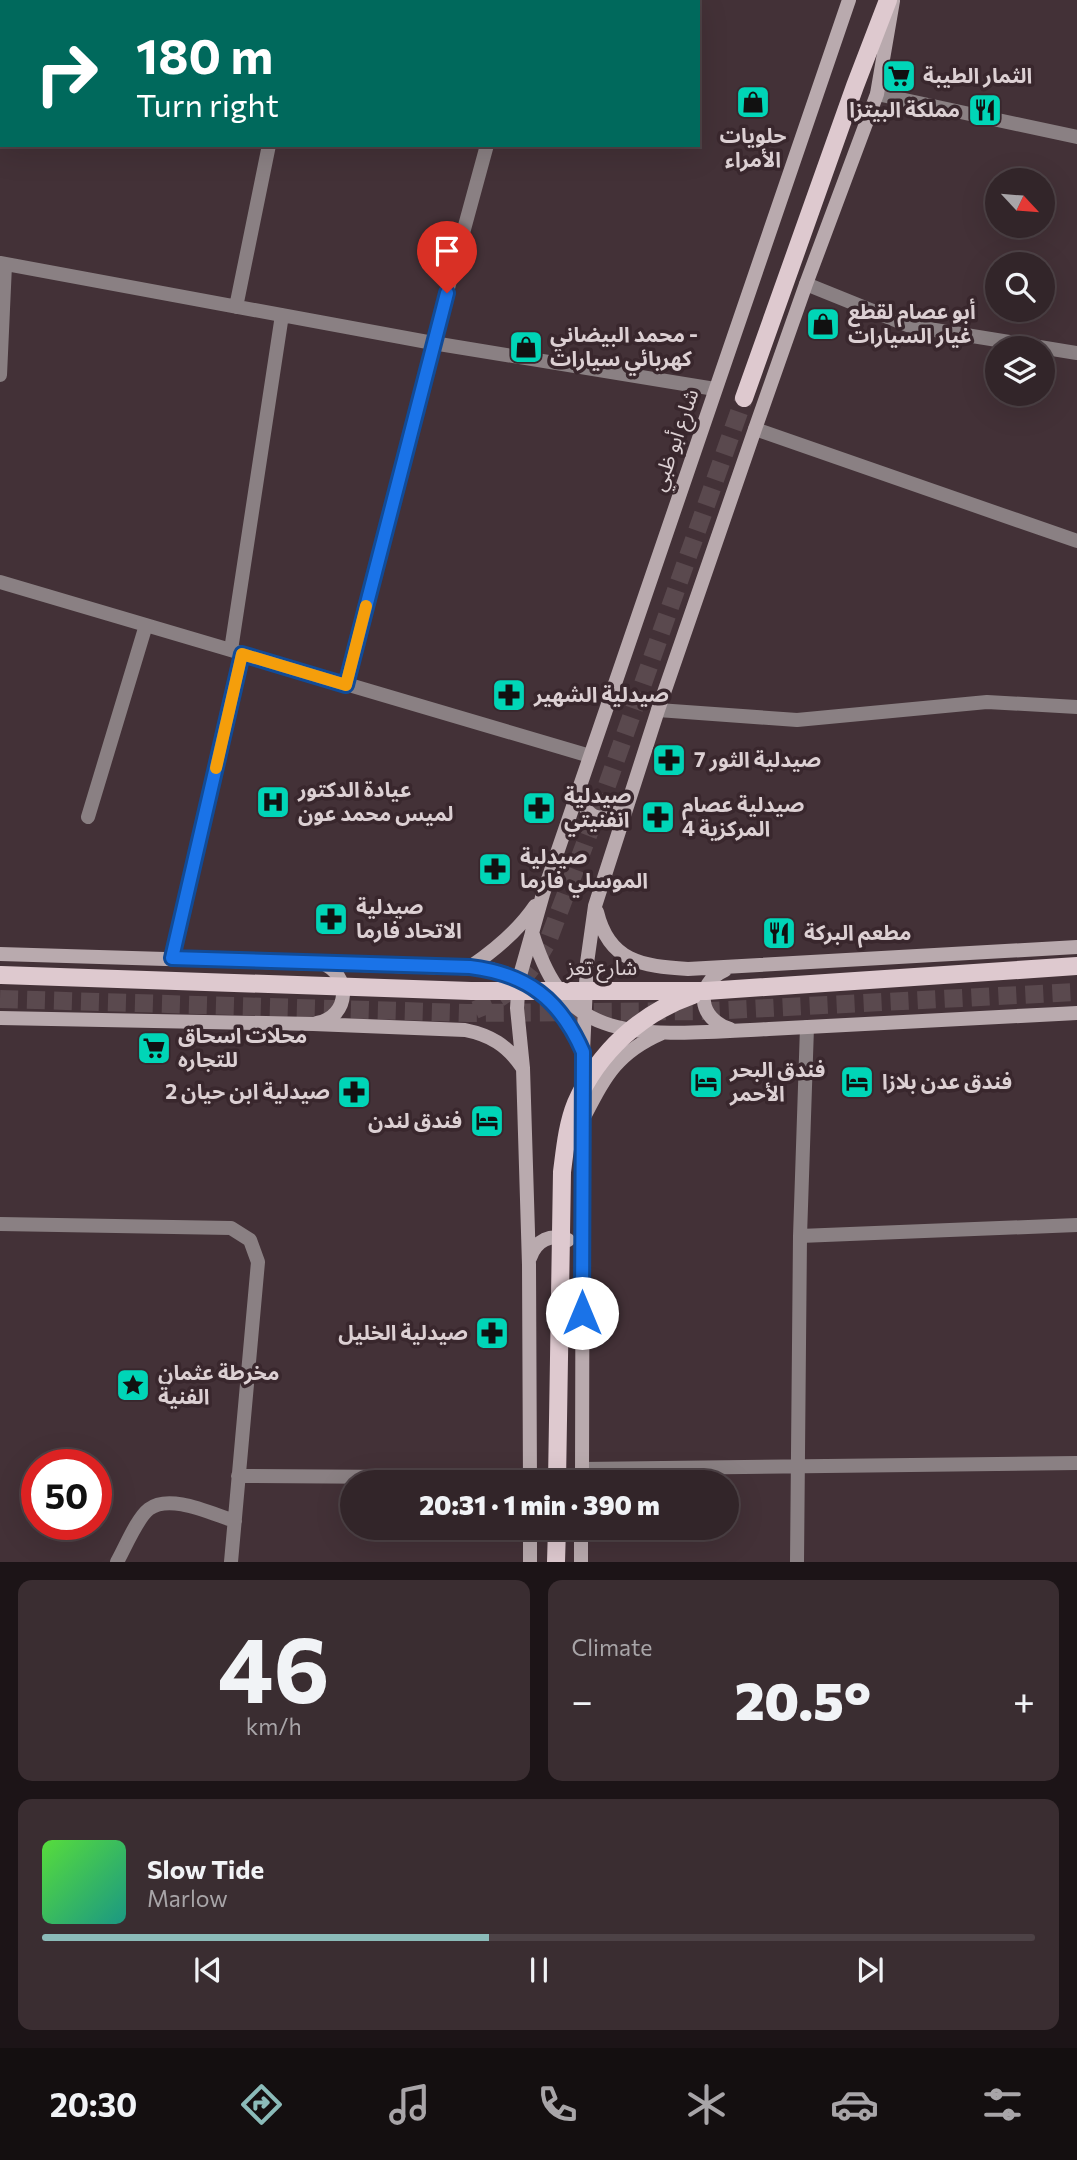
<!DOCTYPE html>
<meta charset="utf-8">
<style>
body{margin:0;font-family:Commissioner,"Noto Sans Arabic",sans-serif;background:#3a2d31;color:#f1f3f6;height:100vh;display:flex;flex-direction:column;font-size:26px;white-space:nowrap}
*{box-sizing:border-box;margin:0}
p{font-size:23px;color:#a8a5a8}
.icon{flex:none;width:38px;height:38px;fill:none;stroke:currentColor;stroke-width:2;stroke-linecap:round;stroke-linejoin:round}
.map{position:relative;height:1562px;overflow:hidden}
.drawer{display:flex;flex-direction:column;gap:18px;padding:18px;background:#1c1417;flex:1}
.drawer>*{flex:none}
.guide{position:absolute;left:0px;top:0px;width:700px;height:147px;box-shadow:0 7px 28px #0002,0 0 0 2px #4d4246;background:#00695c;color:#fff;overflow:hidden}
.needle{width:46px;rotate:116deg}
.controls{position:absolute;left:985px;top:168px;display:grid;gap:14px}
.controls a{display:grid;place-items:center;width:70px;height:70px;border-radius:50%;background:#322529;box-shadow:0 7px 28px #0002,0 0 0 2px #4d4246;font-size:35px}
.speed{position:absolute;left:21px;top:1449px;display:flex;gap:14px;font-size:35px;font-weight:700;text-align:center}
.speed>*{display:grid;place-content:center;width:91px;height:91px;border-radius:50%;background:#322529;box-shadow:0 7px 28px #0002,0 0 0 2px #4d4246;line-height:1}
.speed .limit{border:10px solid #d22;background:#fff;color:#111}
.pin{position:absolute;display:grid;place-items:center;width:60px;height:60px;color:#fff;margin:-72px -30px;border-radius:50% 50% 50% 0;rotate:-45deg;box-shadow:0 0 7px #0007}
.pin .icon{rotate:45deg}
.me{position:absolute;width:77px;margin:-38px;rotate:0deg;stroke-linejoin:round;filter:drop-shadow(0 0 5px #0008)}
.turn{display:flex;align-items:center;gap:24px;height:147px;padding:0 21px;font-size:32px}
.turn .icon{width:91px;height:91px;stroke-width:2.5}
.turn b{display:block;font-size:49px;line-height:60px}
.big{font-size:52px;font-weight:800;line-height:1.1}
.drawer .card{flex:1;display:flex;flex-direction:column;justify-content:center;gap:10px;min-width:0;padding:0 24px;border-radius:14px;background:#3a2d31}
.drawer .dial{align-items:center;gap:0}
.dial b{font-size:91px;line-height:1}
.song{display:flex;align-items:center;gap:21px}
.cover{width:84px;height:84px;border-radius:10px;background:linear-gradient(135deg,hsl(110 70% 55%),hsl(170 70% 35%))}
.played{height:7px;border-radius:4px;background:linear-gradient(90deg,#8bbbb9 45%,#4d4246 45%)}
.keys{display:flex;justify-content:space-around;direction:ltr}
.heat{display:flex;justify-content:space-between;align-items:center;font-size:38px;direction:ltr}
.drawer .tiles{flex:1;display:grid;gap:18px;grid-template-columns:1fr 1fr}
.card:last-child{grid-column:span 2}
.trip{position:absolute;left:340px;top:1470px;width:399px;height:70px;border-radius:35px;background:#322529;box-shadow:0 7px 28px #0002,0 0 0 2px #4d4246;font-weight:800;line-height:70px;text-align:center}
.tab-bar{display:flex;height:112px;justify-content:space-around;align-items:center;background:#140f10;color:#a8a5a8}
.tab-bar .icon{width:49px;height:49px}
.tab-bar .selected{color:#8bbbb9}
.tab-bar b{font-size:32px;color:#f1f3f6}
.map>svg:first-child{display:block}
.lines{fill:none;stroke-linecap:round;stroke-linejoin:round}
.primary-tunnel{stroke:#5a494e;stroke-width:18;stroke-dasharray:18 9;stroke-linecap:butt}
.minor{stroke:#8a8083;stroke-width:14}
.secondary{stroke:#b9aaae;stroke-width:14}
.primary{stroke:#dec9cf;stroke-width:18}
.primary-bridge{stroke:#dec9cf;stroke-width:18}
.route-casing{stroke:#114b97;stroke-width:18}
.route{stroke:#1a73e8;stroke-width:12}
.slow{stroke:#f59e0b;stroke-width:12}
.labels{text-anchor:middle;stroke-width:7;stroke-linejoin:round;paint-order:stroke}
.poi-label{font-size:21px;font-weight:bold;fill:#dcd0d3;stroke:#39272d;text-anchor:start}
.street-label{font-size:21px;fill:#dcd0d3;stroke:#39272d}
</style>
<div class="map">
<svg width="1077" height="1562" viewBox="0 0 1077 1562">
<rect width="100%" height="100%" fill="#433137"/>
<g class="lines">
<path class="primary-tunnel" d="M0,999L468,1013L709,1011L1077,992
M475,1010L494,1002L517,986L533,966L548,941L606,788L744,398"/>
<path class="minor" d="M299,2L300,0
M527,2V0
M0,54H2
M877,94L1077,137
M0,263L433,343L715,389
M806,284L910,326L1077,353
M236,307L269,145
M0,375L5,265
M755,429L1077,541
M0,582L590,756
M231,650L282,315
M346,685L433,343L487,145
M658,710L797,720L987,702L1077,707
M88,817L146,625
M172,959L242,654
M0,1224L231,1228L250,1240L258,1262L231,1562
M800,1236L1077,1225
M582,1469L1077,1463
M238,1476L530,1478
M117,1562C125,1548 137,1518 149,1509C170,1493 212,1514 235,1521
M797,1562L800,1236L807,1027"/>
<path class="secondary" d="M578,792C589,823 602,824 626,804
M597,912C609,962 642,966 688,969L1077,947
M532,932C544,972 562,1008 604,1023C646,1039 723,1031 769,1029C871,1024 974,1018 1077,1013
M0,954L491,969C534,981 564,1007 581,1047
M470,967C495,950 518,931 535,906
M725,970C694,984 698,1019 730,1029
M0,1018L313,1024L465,1030C490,1035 507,1045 522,1067
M317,1023C350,1017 352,974 321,963
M583,1119C605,1077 616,1053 662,1033
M530,1258C536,1240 551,1233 568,1240
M530,1482L529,1265L523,1068L517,1008L519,979L543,894L849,0
M582,1482L583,1052L587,963L595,906L658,710L755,429L806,284L877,94L893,1
M530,1528V1562
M581,1562V1528"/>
<path class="primary" d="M744,398L855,86L888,0
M556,1562L557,1528"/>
<path class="primary-bridge" d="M1,975L471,991H706L1077,966
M557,1482L562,1172C565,1149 567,1125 576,1103C598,1052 641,1013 693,995"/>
</g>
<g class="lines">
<g class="route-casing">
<path id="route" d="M447,293L346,685L242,654L172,958L470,967C527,974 560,999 583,1052L582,1313"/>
</g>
<use href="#route" class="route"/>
<path class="slow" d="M216,768L242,654L346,685L366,606"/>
</g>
<defs>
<g id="supermarket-square" transform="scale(1.75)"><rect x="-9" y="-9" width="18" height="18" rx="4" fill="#00d5b7" stroke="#39272d"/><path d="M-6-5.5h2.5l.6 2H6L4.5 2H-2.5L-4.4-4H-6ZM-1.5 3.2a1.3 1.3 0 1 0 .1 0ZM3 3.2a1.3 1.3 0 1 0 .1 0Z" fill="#111"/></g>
<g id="shop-square" transform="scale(1.75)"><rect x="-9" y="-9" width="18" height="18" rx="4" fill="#00d5b7" stroke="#39272d"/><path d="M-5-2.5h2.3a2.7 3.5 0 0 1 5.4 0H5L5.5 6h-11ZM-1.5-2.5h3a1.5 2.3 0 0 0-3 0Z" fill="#111"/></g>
<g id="restaurant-square" transform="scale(1.75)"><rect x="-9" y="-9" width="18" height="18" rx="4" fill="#00d5b7" stroke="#39272d"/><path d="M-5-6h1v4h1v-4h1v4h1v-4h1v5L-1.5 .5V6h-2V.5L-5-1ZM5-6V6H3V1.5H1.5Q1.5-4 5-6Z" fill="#111"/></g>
<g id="pharmacy-square" transform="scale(1.75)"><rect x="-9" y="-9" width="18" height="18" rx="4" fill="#00d5b7" stroke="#39272d"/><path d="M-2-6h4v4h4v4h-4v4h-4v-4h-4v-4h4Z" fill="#111"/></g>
<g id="hospital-square" transform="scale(1.75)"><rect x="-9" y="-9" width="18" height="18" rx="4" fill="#00d5b7" stroke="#39272d"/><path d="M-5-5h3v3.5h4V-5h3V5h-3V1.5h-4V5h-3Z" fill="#111"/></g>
<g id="hotel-square" transform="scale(1.75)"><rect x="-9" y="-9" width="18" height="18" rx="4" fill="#00d5b7" stroke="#39272d"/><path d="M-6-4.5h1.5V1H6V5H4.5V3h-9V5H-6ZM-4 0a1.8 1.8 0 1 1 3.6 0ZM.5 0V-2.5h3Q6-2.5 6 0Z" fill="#111"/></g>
<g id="sight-square" transform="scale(1.75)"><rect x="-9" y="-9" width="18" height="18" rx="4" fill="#00d5b7" stroke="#39272d"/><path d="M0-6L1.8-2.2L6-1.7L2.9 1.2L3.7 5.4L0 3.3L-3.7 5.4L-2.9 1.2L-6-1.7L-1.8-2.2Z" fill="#111"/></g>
</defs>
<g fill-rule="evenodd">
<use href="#supermarket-square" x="899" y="76"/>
<use href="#shop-square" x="753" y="102"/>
<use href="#restaurant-square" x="985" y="110"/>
<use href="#shop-square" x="823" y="324"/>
<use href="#shop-square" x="526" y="347"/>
<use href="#pharmacy-square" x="509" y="695"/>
<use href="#pharmacy-square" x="669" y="760"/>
<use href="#hospital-square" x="273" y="802"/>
<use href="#pharmacy-square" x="539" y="808"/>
<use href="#pharmacy-square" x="658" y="817"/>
<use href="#pharmacy-square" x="495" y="869"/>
<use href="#pharmacy-square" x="331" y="919"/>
<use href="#restaurant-square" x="779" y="933"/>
<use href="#supermarket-square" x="154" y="1048"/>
<use href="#hotel-square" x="706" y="1082"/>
<use href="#hotel-square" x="857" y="1082"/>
<use href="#pharmacy-square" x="354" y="1092"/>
<use href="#hotel-square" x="487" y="1121"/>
<use href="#pharmacy-square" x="492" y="1333"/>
<use href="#sight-square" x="133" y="1385"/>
</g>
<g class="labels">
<g class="poi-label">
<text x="923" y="83">الثمار الطيبة</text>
<text x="960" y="117" text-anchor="end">مملكة البيتزا</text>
<text x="753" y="143" text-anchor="middle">حلويات<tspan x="753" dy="24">الأمراء</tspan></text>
<text x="848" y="319">أبو عصام لقطع<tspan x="848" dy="24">غيار السيارات</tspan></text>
<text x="550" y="342">محمد البيضاني -<tspan x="550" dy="24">كهربائي سيارات</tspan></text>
<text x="534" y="702">صيدلية الشهير</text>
<text x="694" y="767">صيدلية الثور 7</text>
<text x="298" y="797">عيادة الدكتور<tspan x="298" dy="24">لميس محمد عون</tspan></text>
<text x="564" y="803">صيدلية<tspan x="564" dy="24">انفنيتي</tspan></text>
<text x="682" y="812">صيدلية عصام<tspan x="682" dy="24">المركزية 4</tspan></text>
<text x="520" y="864">صيدلية<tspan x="520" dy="24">الموسلي فارما</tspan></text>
<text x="356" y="914">صيدلية<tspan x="356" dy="24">الاتحاد فارما</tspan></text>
<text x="804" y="940">مطعم البركة</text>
<text x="178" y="1043">محلات اسحاق<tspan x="178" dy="24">للتجاره</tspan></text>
<text x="730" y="1077">فندق البحر<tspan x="730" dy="24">الأحمر</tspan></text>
<text x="882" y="1089">فندق عدن بلازا</text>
<text x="330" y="1099" text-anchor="end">صيدلية ابن حيان 2</text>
<text x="462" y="1128" text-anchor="end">فندق لندن</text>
<text x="468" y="1340" text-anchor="end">صيدلية الخليل</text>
<text x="158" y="1380">مخرطة عثمان<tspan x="158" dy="24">الفنية</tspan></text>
</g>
<g class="street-label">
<text transform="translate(675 440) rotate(-71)" y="7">شارع أبو ظبي</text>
<text x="602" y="975">شارع تعز</text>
</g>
</g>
</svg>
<div class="controls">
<a><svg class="needle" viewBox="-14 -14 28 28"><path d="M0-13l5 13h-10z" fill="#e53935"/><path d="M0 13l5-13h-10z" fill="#a8a5a8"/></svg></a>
<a><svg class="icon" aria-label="search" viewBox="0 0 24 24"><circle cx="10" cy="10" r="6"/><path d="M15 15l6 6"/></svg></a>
<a><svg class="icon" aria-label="layers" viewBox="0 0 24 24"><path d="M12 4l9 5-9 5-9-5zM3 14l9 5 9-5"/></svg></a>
</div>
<div class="speed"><div class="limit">50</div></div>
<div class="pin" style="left:447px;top:293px;background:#d93025"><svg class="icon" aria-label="arrive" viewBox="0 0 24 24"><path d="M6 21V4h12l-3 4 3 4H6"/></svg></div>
<svg class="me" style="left:582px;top:1313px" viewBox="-20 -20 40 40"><circle r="19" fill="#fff"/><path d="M0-13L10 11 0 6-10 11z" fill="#1a73e8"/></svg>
<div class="trip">20:31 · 1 min · 390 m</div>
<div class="guide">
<div class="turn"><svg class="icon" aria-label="right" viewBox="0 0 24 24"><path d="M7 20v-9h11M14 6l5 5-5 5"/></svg><div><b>180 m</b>Turn right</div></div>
</div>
</div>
<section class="drawer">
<div class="tiles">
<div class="card dial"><b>46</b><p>km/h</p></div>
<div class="card"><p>Climate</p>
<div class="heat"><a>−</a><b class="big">20.5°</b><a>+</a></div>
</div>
<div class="card">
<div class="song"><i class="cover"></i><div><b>Slow Tide</b><p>Marlow</p></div></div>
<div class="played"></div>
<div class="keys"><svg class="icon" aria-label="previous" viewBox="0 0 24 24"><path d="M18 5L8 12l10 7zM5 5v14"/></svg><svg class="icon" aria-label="pause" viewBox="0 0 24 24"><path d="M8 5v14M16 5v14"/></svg><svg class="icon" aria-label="next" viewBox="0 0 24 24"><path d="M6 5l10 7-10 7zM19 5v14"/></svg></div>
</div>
</div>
</section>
<nav class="tab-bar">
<b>20:30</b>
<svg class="icon selected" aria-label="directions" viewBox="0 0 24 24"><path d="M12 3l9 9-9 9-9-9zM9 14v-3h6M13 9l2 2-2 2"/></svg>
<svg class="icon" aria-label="music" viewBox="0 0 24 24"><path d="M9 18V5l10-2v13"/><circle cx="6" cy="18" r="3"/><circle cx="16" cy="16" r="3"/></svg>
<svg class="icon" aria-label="phone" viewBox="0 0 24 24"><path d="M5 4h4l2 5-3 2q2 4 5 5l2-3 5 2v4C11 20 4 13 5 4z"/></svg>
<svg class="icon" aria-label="climate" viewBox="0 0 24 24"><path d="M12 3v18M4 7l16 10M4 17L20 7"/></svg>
<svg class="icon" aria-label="car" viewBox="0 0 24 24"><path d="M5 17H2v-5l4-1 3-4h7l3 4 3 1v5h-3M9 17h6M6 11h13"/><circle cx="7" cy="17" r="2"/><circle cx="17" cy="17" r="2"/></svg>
<svg class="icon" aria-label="filters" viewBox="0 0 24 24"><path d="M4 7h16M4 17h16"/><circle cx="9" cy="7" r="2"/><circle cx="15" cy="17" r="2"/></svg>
</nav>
